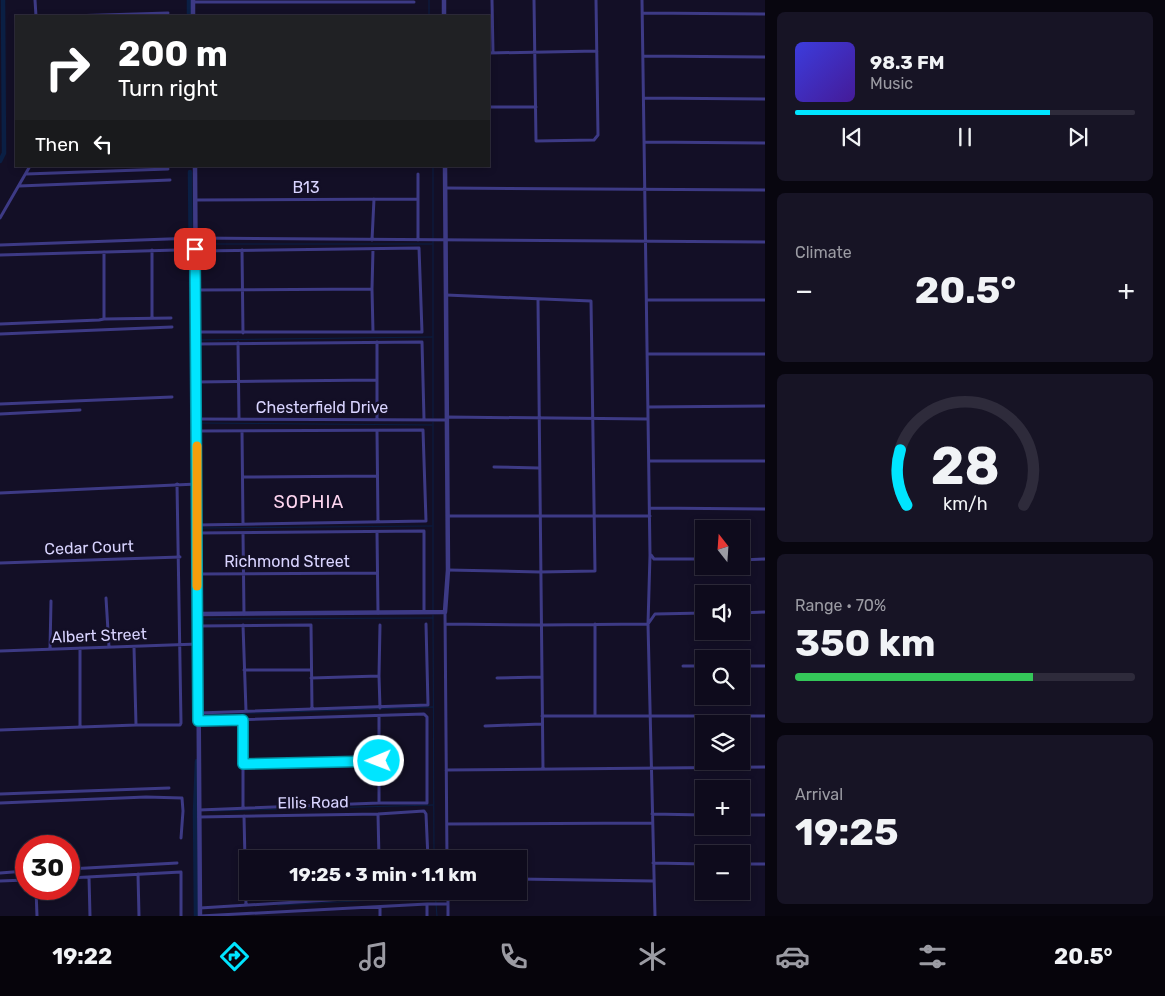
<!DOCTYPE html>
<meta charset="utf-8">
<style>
body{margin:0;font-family:Rubik,sans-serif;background:#171425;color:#f1f3f6;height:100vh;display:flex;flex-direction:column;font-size:19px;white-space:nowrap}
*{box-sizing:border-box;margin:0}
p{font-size:16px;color:#9b9ba3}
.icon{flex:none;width:28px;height:28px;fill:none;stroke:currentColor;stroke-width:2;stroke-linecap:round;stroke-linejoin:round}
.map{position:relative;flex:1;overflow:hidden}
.drawer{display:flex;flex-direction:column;gap:12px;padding:12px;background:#08060f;width:400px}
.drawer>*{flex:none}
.top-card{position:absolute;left:15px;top:15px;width:475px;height:152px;border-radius:0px;box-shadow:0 2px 8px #0003,0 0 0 1px #2e2b3b;background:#202124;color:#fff;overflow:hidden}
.needle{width:32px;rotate:343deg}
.buttons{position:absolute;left:695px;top:520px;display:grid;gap:10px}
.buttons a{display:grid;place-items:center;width:55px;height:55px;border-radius:0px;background:#0e0b1c;box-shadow:0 2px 8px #0003,0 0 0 1px #2e2b3b;font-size:25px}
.speed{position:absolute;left:15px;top:835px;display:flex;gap:10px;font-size:25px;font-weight:700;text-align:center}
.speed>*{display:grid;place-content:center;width:65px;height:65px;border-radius:50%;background:#0e0b1c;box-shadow:0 2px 8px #0003,0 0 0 1px #2e2b3b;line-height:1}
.speed .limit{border:8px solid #d22;background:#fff;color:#111}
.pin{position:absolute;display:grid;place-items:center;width:42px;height:42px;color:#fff;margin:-21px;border-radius:10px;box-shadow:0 2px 8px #0006}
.me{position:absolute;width:55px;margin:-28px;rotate:269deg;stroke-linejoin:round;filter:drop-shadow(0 0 4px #0008)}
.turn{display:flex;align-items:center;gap:18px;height:105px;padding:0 20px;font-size:22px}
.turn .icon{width:65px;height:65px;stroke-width:2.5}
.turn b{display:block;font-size:35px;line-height:42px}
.then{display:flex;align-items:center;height:48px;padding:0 20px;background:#0003;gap:10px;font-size:19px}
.big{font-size:38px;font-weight:700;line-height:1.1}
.drawer .card{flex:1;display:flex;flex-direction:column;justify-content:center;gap:8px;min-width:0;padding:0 18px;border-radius:8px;background:#171425}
.drawer .dial{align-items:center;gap:0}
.dial svg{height:130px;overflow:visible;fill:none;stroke:#2e2b3b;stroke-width:7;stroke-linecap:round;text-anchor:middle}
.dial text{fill:#f1f3f6;stroke:none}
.song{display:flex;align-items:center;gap:15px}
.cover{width:60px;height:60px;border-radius:8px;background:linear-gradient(135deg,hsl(240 70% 55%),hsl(260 70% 35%))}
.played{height:5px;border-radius:2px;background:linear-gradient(90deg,#00e5ff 75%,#2e2b3b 75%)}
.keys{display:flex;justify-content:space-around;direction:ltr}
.heat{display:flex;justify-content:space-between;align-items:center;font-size:28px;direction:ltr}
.charge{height:8px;border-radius:4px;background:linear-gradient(90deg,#34c759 70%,#2e2b3b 0)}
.trip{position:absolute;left:239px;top:850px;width:288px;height:50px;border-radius:0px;background:#0e0b1c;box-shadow:0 2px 8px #0003,0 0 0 1px #2e2b3b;font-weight:700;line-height:50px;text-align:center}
.dock{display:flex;height:80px;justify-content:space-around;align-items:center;background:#06040b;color:#9b9ba3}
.dock .icon{width:35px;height:35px}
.dock .current{color:#00e5ff}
.dock b{font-size:22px;color:#f1f3f6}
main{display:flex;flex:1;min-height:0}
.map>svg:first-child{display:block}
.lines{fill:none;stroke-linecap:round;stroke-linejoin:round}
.stream{stroke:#0a1f44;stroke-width:1}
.canal{stroke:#0a1f44;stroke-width:4.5}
.minor{stroke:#3d3a85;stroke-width:3}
.tertiary{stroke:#3d3a85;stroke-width:4.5}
.route-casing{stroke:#0095a6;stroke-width:12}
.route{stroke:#00e5ff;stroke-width:9}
.slow{stroke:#f59e0b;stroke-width:9}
.labels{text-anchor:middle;stroke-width:5;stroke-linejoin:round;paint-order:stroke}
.street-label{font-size:16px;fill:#d9d4ff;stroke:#130f26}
.neighbourhood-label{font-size:18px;letter-spacing:1px;fill:#ffd6f0;stroke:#130f26}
</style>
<main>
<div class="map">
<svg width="765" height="916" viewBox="0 0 765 916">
<rect width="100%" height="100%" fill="#130f26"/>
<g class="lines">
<path class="stream" d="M429,0V16
M198,244H432
M198,340L432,337
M433,418V166
M433,422V611
M199,423L432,425
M199,528L432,526
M433,615L434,859
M194,619L433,618
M199,715L433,707
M212,811L433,805
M435,891L437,916
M278,905L435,897"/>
<path class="canal" d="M189,0V16
M0,161L4,153L3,0
M190,172L194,619L196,673
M196,916L195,812L197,761"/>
<path class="minor" d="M35,0L36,16
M492,0L493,53
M534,0L536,141L594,140L598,135L596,0
M642,0L650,555L648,624L655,916
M193,2H414
M643,13L765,14
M70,16L168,13
M489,53L597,51
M643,56L765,57
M644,98L765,99
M489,107H536
M645,142L765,143
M26,174L168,169
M19,186L170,180
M446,188L765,190
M195,200L418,199
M0,218L30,166
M372,240L374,199
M418,240V174
M0,245L196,238L765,242
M242,250L243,333
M0,255L177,250
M372,289L373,332
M195,290L372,289L373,249
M446,295L591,301L595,571L540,572L448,570
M538,300L543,769
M647,300H765
M152,318V250
M104,319V252
M0,324L99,320L104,319L171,318
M196,332H422L419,248L196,251
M0,334L172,327
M377,342V419
M238,343L239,419
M196,344L422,342L424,419
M648,354H765
M196,382L377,380
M0,404L172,397
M648,407L765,406
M0,414L80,410
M447,417L648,419
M197,419L447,420
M196,431L423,430L426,521L198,525
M242,431L243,524
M377,431L378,522
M649,461H765
M494,467L539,468
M244,477L377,476
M0,493L197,484
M650,508L765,509
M448,516H650
M377,532L378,613
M197,533L424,531V612
M243,533L244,614
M651,555L654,559H704
M741,560L765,559
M0,563L180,557
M197,574L377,573
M106,598L109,647
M445,612L447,859
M741,613L765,612
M445,624L541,625L648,624L655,614L704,613
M595,624V716
M243,625L246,711
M380,625L379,676L380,708
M198,626L311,625L312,709
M134,647L136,725
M80,648V727
M50,649L51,601
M0,651L198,644
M683,666H704
M741,666H765
M244,670H311
M311,678L379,676
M497,678L541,677
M199,713L428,705L426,624
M542,716H765
M243,720V808
M199,721L424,714L427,717V803H379L199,810
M485,726L542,724
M0,730L136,725H180L181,723L177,484
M243,764L379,761
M446,770L765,767
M0,794L169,788
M0,803L146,797L182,798L183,811L181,838
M379,803V716
M378,814L379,859
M652,814L704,815
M741,815H765
M244,816L246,905
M199,817L378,814L424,811L426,814L428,859
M447,824L652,823
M276,859L379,854
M653,863L704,864
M741,864H765
M69,869L177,863
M0,873L26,871
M138,874L139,916
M89,877L90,916
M69,878L181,872V916
M518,879L653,881
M0,881L26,880
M36,889L37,916
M448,891V916
M427,904V916
M380,907V916
M200,908L425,894L428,891
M200,916L427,904H448"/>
<path class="tertiary" d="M193,0V16
M444,0V16
M195,166L200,916
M198,614L445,612L448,570L445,166"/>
</g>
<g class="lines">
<g class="route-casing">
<path id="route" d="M195,249L198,721L243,720V764L379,761"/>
</g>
<use href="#route" class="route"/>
<path class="slow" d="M197,446V586"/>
</g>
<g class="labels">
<g class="street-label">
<text x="306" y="193">B13</text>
<text x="322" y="413">Chesterfield Drive</text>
<text transform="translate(89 547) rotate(-2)" y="6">Cedar Court</text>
<text x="287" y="567">Richmond Street</text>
<text transform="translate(99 635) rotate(-2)" y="6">Albert Street</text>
<text transform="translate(313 802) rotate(-1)" y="6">Ellis Road</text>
</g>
<g class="neighbourhood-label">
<text x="309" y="508">SOPHIA</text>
</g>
</g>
</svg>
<div class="buttons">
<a><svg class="needle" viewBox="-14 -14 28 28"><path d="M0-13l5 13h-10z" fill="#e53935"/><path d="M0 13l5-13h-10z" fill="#9b9ba3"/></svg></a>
<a><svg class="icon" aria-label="sound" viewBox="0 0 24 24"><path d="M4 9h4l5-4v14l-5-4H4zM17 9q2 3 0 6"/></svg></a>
<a><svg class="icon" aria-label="search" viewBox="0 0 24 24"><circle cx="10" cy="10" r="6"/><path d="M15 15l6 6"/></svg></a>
<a><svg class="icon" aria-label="layers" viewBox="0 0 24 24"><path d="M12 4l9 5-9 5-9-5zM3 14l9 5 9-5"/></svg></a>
<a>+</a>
<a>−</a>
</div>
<div class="speed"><div class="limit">30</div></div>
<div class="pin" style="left:195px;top:249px;background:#d93025"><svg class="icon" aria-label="arrive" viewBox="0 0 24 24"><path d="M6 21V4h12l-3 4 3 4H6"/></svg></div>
<svg class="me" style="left:379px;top:761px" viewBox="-20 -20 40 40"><circle r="17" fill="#00e5ff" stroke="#fff" stroke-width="3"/><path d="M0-11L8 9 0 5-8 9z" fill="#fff"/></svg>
<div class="trip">19:25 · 3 min · 1.1 km</div>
<div class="top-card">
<div class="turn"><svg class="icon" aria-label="right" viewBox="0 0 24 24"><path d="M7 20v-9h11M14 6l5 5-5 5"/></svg><div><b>200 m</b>Turn right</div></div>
<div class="then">Then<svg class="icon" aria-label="left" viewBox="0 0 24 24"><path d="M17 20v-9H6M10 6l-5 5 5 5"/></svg></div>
</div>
</div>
<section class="drawer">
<div class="card">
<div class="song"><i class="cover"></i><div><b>98.3 FM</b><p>Music</p></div></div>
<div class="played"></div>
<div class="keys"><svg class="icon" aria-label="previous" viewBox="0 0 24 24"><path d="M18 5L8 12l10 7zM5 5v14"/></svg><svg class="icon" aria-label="pause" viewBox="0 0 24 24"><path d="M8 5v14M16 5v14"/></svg><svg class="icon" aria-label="next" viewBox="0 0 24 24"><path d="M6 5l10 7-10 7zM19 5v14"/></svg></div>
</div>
<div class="card"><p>Climate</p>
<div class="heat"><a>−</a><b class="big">20.5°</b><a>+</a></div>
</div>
<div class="card dial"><svg viewBox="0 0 100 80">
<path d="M14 69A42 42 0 1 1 86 69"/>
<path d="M14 69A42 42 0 0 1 10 35" stroke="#00e5ff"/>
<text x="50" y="56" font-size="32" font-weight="700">28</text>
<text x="50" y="72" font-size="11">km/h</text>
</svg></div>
<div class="card"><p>Range · 70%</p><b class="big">350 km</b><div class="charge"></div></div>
<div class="card"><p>Arrival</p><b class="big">19:25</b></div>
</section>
</main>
<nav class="dock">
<b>19:22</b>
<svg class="icon current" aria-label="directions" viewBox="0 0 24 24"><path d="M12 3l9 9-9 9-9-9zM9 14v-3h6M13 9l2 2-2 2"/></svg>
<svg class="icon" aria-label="music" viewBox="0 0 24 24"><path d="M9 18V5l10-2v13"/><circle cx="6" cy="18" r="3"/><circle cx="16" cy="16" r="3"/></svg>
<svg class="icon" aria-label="phone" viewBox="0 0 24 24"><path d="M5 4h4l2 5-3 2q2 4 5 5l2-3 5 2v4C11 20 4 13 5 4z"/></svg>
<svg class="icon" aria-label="climate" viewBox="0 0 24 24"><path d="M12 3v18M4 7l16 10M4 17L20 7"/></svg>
<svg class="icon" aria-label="car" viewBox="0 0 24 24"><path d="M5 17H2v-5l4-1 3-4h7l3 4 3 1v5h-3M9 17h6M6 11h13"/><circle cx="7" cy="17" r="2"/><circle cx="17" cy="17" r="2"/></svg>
<svg class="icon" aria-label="filters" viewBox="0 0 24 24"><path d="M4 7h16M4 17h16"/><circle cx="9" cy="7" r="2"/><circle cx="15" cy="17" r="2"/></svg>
<b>20.5°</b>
</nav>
